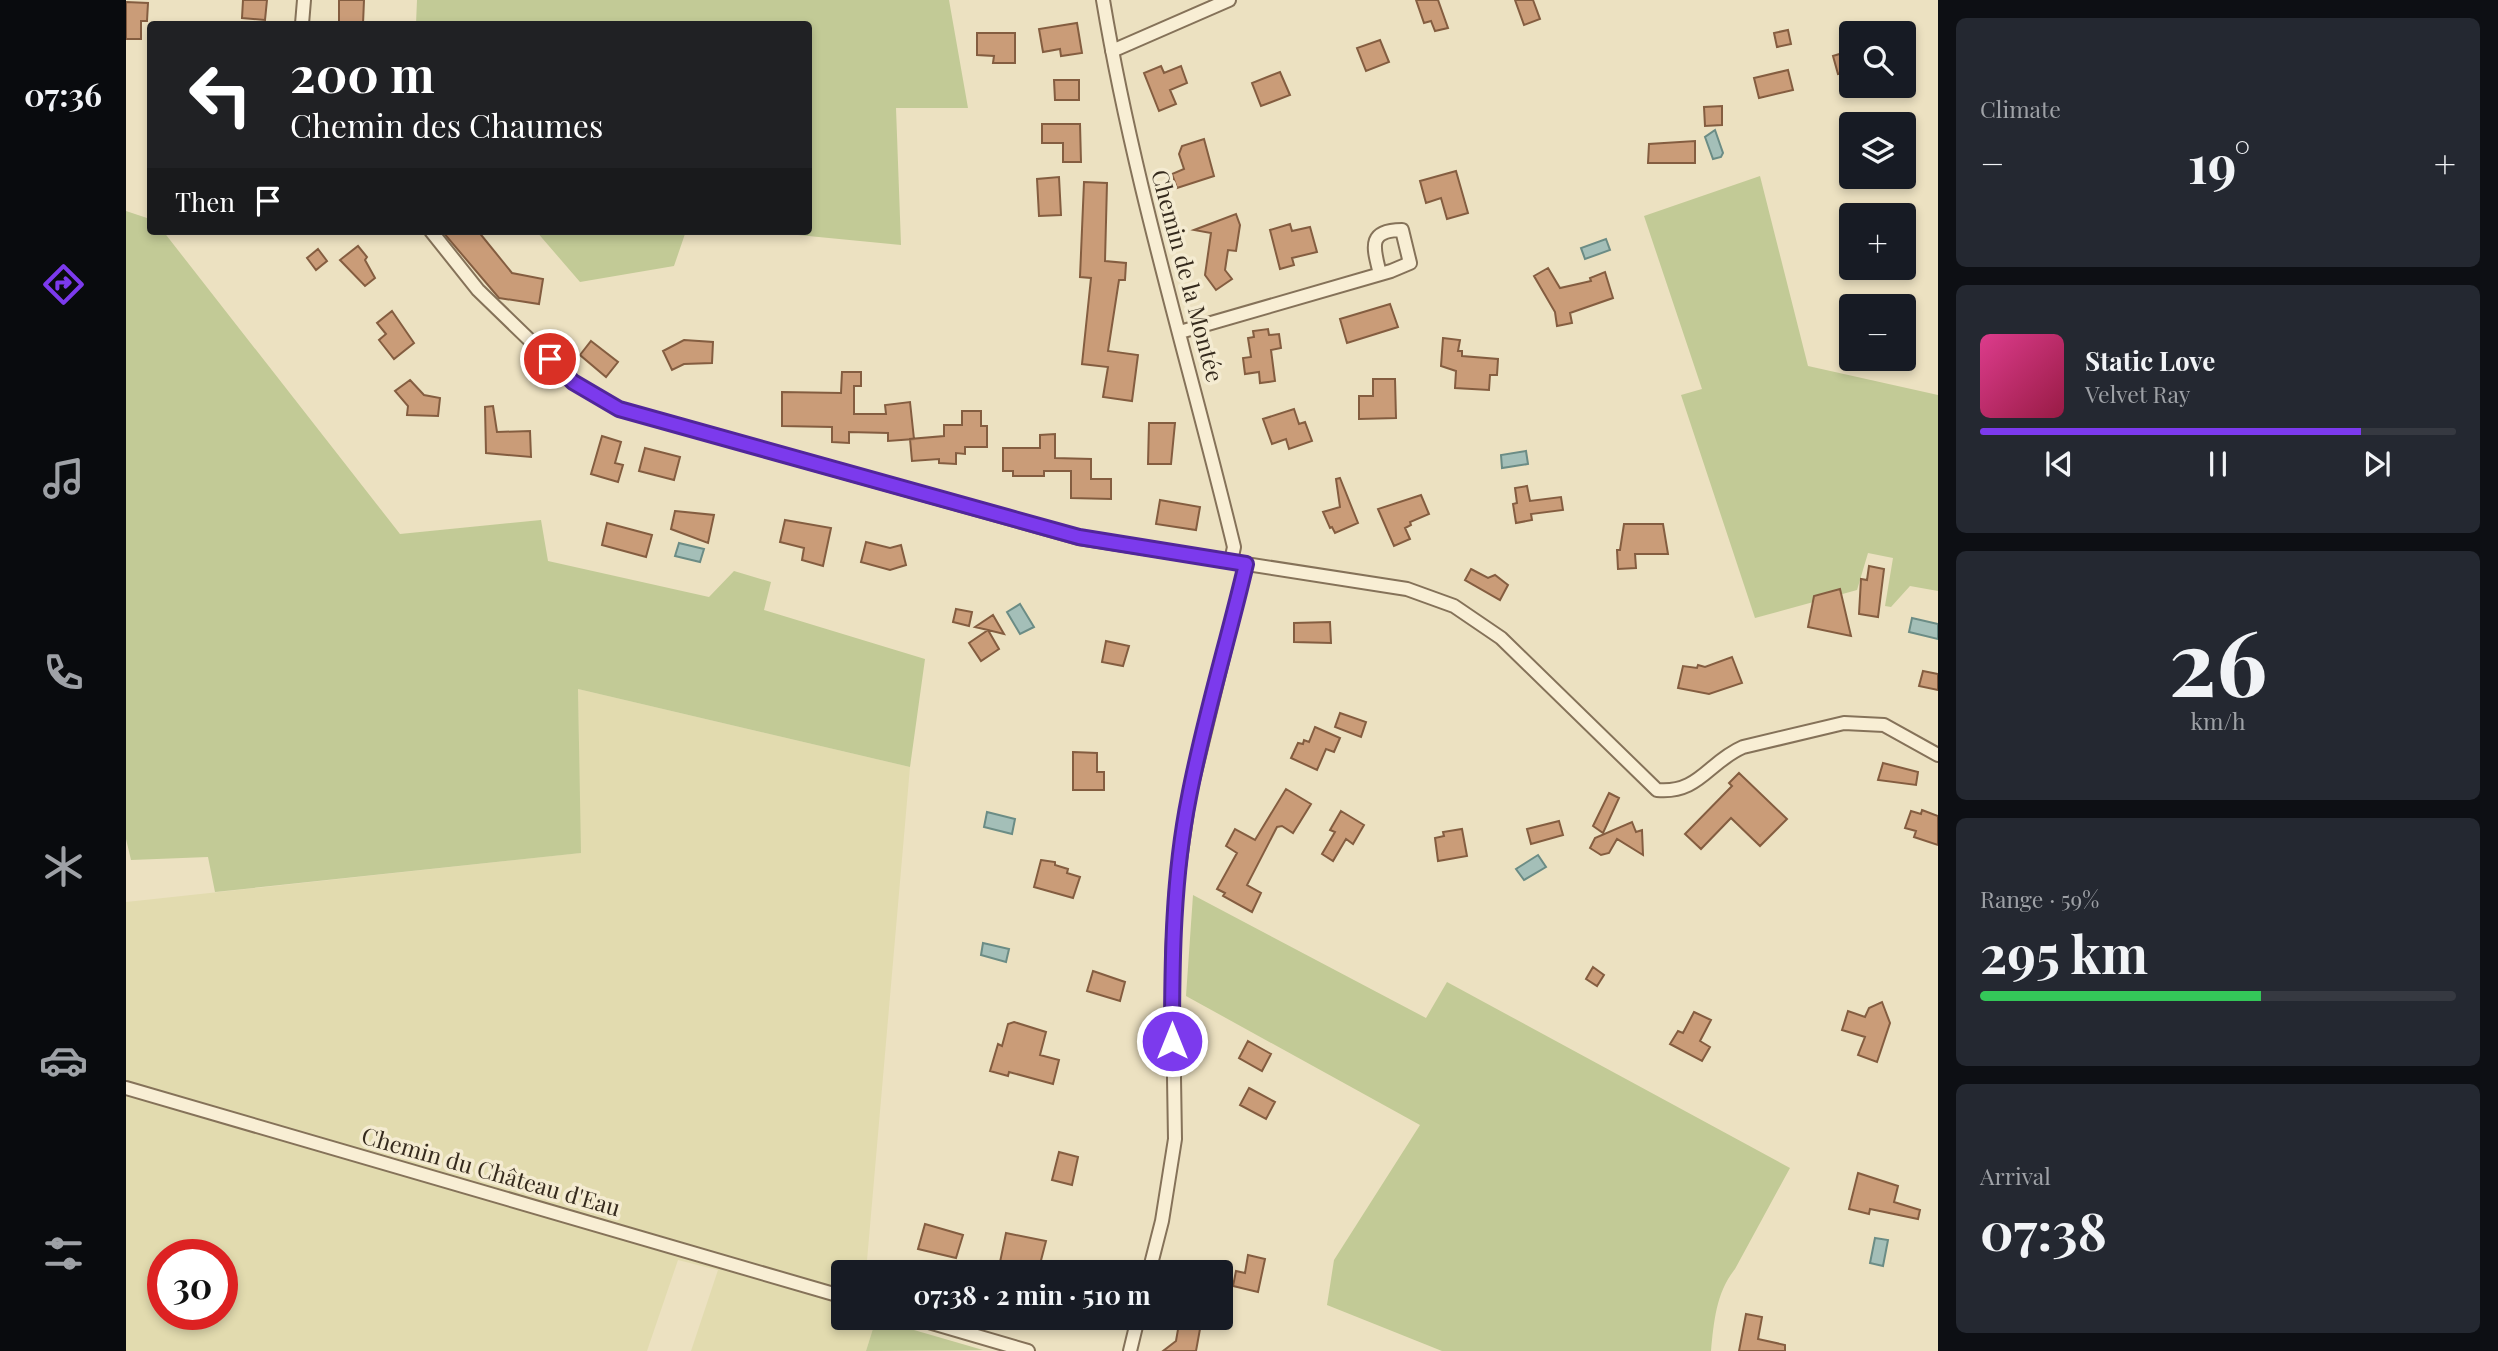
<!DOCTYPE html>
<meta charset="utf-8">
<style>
body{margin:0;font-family:"Playfair Display",serif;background:#242831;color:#f1f3f6;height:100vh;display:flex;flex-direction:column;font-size:26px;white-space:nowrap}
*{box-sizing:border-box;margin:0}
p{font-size:23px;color:#9ea1a6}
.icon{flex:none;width:38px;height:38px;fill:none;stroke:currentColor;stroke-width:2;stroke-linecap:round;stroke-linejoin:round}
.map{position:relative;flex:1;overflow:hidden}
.drawer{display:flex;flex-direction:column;gap:18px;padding:18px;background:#0d0f14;width:560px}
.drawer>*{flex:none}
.banner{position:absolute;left:21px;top:21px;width:665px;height:214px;border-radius:7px;box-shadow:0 4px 10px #0003;background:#202124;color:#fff;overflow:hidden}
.fabs{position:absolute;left:1713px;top:21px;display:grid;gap:14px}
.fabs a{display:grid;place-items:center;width:77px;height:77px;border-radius:7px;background:#171b24;box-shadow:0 4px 10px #0003;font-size:35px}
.speed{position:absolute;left:21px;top:1239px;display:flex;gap:14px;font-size:35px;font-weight:700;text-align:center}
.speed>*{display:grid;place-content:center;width:91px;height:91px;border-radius:50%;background:#171b24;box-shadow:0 4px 10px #0003;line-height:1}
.speed .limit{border:10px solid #d22;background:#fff;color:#111}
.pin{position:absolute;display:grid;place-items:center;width:60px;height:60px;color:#fff;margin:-30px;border:4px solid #fff;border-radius:50%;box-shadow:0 2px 7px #0007}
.me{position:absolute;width:77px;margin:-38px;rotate:0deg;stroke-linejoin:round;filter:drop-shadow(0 0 5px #0008)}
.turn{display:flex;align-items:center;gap:24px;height:147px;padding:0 28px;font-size:32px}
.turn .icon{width:91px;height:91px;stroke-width:2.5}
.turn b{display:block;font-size:49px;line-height:60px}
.then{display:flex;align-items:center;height:66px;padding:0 28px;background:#0003;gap:14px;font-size:26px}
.big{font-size:52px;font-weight:700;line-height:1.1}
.drawer .widget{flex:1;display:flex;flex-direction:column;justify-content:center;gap:10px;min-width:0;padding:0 24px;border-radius:10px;background:#242831}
.drawer .dial{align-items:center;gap:0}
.dial b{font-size:91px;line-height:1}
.song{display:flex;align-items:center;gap:21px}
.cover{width:84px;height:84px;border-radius:10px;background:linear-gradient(135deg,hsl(330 70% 55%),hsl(340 70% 35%))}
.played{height:7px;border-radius:4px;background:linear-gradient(90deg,#7c3aed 80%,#363941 80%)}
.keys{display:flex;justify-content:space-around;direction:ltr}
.heat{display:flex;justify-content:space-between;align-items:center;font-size:38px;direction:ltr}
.charge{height:10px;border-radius:5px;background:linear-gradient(90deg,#34c759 59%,#363941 0)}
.trip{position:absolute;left:705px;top:1260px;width:402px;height:70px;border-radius:7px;background:#171b24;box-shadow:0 4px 10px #0003;font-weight:700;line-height:70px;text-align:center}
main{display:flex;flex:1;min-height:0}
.tabs{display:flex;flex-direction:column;width:126px;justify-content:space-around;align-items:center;background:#090b0e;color:#9ea1a6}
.tabs .icon{width:49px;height:49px}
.tabs .active{color:#7c3aed}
.tabs b{font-size:32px;color:#f1f3f6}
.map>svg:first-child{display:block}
.farmland{fill:#e2dbaf;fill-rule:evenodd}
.green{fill:#c2ca96}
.water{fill:#a4bfb8;stroke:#6b8c85;stroke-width:2}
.building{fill:#ca9c78;stroke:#845d40;stroke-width:2}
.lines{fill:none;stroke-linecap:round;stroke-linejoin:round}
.minor-casing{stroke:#857259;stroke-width:16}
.minor{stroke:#f8eed4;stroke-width:12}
.route-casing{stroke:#51269a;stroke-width:18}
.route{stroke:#7c3aed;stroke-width:12}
.labels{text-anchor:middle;stroke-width:7;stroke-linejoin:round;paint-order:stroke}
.street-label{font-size:23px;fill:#352a1d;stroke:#f4ebd1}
</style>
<main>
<nav class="tabs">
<b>07:36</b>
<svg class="icon active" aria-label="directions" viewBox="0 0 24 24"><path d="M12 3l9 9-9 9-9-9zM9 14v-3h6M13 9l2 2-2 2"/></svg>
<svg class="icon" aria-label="music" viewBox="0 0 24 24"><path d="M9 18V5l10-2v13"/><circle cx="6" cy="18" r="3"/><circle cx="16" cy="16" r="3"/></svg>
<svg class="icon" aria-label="phone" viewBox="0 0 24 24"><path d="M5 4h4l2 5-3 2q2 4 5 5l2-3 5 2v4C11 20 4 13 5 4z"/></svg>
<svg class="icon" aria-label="climate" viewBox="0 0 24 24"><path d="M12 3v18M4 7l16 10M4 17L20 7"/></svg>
<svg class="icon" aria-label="car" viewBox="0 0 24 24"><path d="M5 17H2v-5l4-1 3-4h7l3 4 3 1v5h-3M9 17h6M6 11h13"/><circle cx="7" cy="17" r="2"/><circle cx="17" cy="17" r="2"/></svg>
<svg class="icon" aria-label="filters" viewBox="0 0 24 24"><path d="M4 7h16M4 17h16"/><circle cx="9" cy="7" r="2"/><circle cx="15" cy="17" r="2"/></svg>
</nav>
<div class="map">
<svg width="1812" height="1351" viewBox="0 0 1812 1351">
<rect width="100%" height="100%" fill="#ece1c1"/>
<path class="farmland" d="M452,689L784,767L740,1272H718V1318L750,1319L740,1351H565L592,1270L552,1260L521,1351H0V902L454,853ZM37,1255H96V1314H37Z"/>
<path class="green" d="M291,0H823L842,108H770L775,245L631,231H682V24H290Z
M1634,176L1682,366L1812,395V591L1784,586L1765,607L1759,606L1767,558L1742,553L1731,590L1629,618L1555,395L1576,389L1518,216Z
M0,211L24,219V231H37L274,534L415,520L422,561L583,597L608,571L645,582L638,610L799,659L784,767L452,689L455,853L89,892L82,857L5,860L0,839Z
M410,231H560L548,266L454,282Z
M1067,895L1300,1018L1321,982L1664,1168L1609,1269C1590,1293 1588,1321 1585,1351H1316L1201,1305L1208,1260L1294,1125L1060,996Z
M750,1319L857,1350L740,1351Z"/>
<path class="water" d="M1589,130L1597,153L1595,157L1587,159L1579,137Z
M1480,239L1484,250L1459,259L1455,248Z
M1400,451L1402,464L1376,468L1375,455Z
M553,543L578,549L574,562L549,556Z
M894,604L908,627L894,634L881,612Z
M1786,618L1812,624V639L1783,632Z
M861,812L889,819L886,834L858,827Z
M1412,855L1420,867L1398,880L1390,869Z
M857,943L883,949L880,962L855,955Z
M1749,1238L1762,1240L1757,1266L1744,1263Z"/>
<path class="building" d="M117,0H141L139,20L116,18Z
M213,0H238L237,24L213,22Z
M1290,0H1312L1322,28L1309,31L1305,21L1298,23Z
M1389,0H1407L1414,19L1398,25Z
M0,2L22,3L21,21H15V39H0Z
M951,23L956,53L935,56L934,49L917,52L913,29Z
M1662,30L1665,44L1651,47L1648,33Z
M851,33H889V63H867L868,56L851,55Z
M1254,40L1263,62L1240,71L1231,48Z
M1726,50V71L1712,74L1707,56Z
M1035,66L1038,73L1055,66L1061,83L1044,90L1050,104L1033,111L1018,73Z
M1662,70L1667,90L1633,98L1628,78Z
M1154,72L1164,95L1135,106L1126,83Z
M928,80H953V100H929Z
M1596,106V125L1579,126L1578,107Z
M916,124H954L955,162H937V143H916Z
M1078,139L1088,176L1051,188L1046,174L1058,169L1053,154L1056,146Z
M1569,141V163H1522L1523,144Z
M1330,171L1342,213L1321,219L1315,198L1300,203L1294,181Z
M933,177L935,215L913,216L911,179Z
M958,182L981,183L979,261L1000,263L999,280H993L982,351L1012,355L1006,401L977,397L982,367L956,364L965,278L954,277Z
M1110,214L1114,225L1110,251L1102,250L1099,270L1106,279L1090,290L1079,275L1085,233L1068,230Z
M1164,224L1166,231L1184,227L1191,252L1166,258L1168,265L1154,269L1144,230Z
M316,231H352L386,273L417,279L413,304L373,298Z
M232,246L241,257L239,260L249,278L239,286L214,260Z
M192,249L201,261L190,270L181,258Z
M1422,268L1434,288L1465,281L1464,278L1479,272L1487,298L1444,313L1446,323L1431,326L1429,312L1408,276Z
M1264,304L1272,327L1221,343L1214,319Z
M266,311L288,343L268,359L253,340L260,334L251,323Z
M1142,329L1143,335L1153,334L1155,348L1145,350L1149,381L1134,383L1133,372L1119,374L1117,358L1125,357L1122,338L1128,337L1127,331Z
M1317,338L1334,340L1332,351H1336V356L1372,359L1371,375H1364L1363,390L1329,388L1330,371L1315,366Z
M558,340L587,342L586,363L558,364L546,370L537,351Z
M465,341L492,362L480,377L454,355Z
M716,372H735V386H728V414H760L759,405L784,402L788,439L762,441V433L723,432V443L706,442V427L656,426V392L715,393Z
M1247,379H1269L1270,418L1233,419V396H1247Z
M284,380L298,395L314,398L312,416L281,415L282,406L269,391Z
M367,406L371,432L404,431L405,457L360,453L359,407Z
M1168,409L1173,424L1179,422L1186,441L1163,449L1160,439L1146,444L1137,419Z
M836,411H855V426H861V447H839V454L830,453V464L813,463V459L786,461L784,439L818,436V425H836Z
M1023,423H1049L1045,464H1022Z
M929,434V458L965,459V479H985V499L945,498V471H918V476H887V471H877V448H914V435Z
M476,436L495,442L489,463L497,465L492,482L465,474Z
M519,448L554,457L548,480L513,471Z
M1214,478L1232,523L1209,533L1206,527L1204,528L1197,512L1214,507L1210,479Z
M1401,486L1404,501L1435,497L1437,510L1405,514L1406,520L1390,523L1387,504L1391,503L1389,488Z
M1295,495L1303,514L1284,522L1285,525L1279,528L1284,539L1268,546L1252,509Z
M1034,500L1074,507L1070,530L1030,524Z
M549,511L588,515L582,543L545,529Z
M659,520L705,528L697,566L676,560L678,548L654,542Z
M481,523L526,535L520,557L476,545Z
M1498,524H1537L1542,554H1509L1510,568L1492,569L1491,550H1494Z
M740,542L764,548L775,545L780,565L764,570L735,562Z
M1743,566L1758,569L1752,617L1733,614L1735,579L1741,580Z
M1345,569L1362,578L1369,575L1382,585L1374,600L1339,580Z
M1714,589L1725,636L1682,627L1688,596Z
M830,609L846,612L843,626L827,622Z
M867,615L878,634L862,630L873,649L855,661L843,643L862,630L849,627Z
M1204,622L1205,643L1168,642V623Z
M980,641L1003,646L997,666L976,662Z
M1606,657L1616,683L1583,694L1552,688L1557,666L1571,668L1572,665L1579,667Z
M1797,671L1812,674V690L1793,686Z
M1214,713L1240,722L1235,737L1209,727Z
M1189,727L1214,738L1208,752L1200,749L1191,770L1165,758L1172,743L1177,744L1178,740L1183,742Z
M947,752L971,753V772H978V790H947Z
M1757,763L1792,772L1790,785L1752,780Z
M1613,773L1661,819L1634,846L1605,818L1575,849L1559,834L1606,786L1603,783Z
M1160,789L1185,804L1167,833L1156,826L1151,827L1121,885L1135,893L1126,912L1097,896L1099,893L1091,889L1111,853L1100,846L1109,829L1129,840Z
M1483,793L1493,798L1477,833L1467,826Z
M1796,810L1812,816V845L1788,837L1790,831L1779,828L1785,811L1795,814Z
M1215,811L1238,825L1227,844L1220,839L1207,861L1196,854L1209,832L1204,830Z
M1433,821L1437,835L1405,844L1401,829Z
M1506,822L1510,832L1516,830L1517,855L1491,839L1483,853L1475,855L1464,848L1469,838Z
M1336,829L1341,856L1312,861L1309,838L1318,836L1317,832Z
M915,860L929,862V865L942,869L941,873L954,877L947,898L908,887Z
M1467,967L1478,975L1471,986L1460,979Z
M967,971L999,982L994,1001L961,991Z
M1756,1002L1764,1023L1751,1062L1732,1055L1739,1037L1716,1030L1722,1011L1739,1017L1743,1008Z
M1568,1012L1585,1020L1574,1041L1584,1047L1576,1061L1544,1044L1552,1031L1557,1033Z
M888,1022L920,1032L914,1055L933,1060L927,1084L883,1072L882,1076L864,1071L872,1044L876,1046L882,1024Z
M1122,1041L1145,1054L1136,1071L1113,1058Z
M1123,1088L1149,1102L1140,1119L1114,1105Z
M933,1152L952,1157L946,1185L926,1180Z
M1732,1173L1772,1186L1768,1202L1794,1210L1792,1219L1744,1209L1743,1214L1723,1209Z
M799,1224L837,1235L830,1258L792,1249Z
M880,1233L920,1241L912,1272L890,1269V1272H872Z
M1122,1255L1139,1259L1132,1292L1107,1286L1110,1271L1119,1273Z
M1620,1314L1636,1317L1632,1339L1659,1345V1351H1613Z
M1054,1318H1076L1070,1351H1037L1050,1341Z"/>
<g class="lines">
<g class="minor-casing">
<path id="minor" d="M977,0C1008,185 1064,365 1108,547L1105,561
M176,24L178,0
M986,51L1103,0
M305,231L352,290L447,382L493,409L953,538L1281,589L1328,606L1375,638L1531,790C1573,794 1582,762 1617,747L1718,723L1758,725L1812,755
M1054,332L1265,271L1284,263L1276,230C1240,230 1248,249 1254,274
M0,1088L718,1297
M1023,1272L1036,1221L1049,1139L1046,954L1050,888L1063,797L1120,563
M789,1318L902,1351
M1004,1351L1012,1318"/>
</g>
<use href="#minor" class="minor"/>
</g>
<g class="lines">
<g class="route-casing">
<path id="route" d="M424,359L447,382L493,409L953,537L1120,564C1102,641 1078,718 1063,797C1047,877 1046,959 1046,1041"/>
</g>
<use href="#route" class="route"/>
</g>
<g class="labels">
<g class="street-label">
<text transform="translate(1061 276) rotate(75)" y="8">Chemin de la Montée</text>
<text transform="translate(365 1172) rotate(16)" y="8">Chemin du Château d'Eau</text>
</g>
</g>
</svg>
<div class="fabs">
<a><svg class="icon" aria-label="search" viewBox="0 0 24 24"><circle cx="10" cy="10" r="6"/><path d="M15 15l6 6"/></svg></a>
<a><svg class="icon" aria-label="layers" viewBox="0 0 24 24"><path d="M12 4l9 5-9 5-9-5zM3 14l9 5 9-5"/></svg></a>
<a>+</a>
<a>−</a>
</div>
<div class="speed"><div class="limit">30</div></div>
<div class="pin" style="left:424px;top:359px;background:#d93025"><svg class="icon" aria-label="arrive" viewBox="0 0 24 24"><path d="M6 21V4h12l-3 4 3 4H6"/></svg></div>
<svg class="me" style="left:1046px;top:1041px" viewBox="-20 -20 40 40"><circle r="17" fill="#7c3aed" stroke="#fff" stroke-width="3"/><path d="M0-11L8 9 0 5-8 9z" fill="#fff"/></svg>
<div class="trip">07:38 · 2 min · 510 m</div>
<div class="banner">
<div class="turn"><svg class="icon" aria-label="left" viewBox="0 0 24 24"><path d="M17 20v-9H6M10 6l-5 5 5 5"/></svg><div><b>200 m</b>Chemin des Chaumes</div></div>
<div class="then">Then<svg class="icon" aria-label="arrive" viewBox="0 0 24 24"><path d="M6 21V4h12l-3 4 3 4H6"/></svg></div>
</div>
</div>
<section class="drawer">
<div class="widget"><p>Climate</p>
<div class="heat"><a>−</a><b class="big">19°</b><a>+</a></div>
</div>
<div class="widget">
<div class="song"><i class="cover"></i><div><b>Static Love</b><p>Velvet Ray</p></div></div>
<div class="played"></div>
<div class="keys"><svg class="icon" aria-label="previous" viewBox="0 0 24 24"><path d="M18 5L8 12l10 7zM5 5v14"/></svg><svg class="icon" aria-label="pause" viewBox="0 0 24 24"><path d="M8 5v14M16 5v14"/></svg><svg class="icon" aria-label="next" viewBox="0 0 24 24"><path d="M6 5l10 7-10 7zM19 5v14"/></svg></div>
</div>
<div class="widget dial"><b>26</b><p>km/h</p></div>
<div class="widget"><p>Range · 59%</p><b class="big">295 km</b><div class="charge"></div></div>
<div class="widget"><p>Arrival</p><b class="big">07:38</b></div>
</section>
</main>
